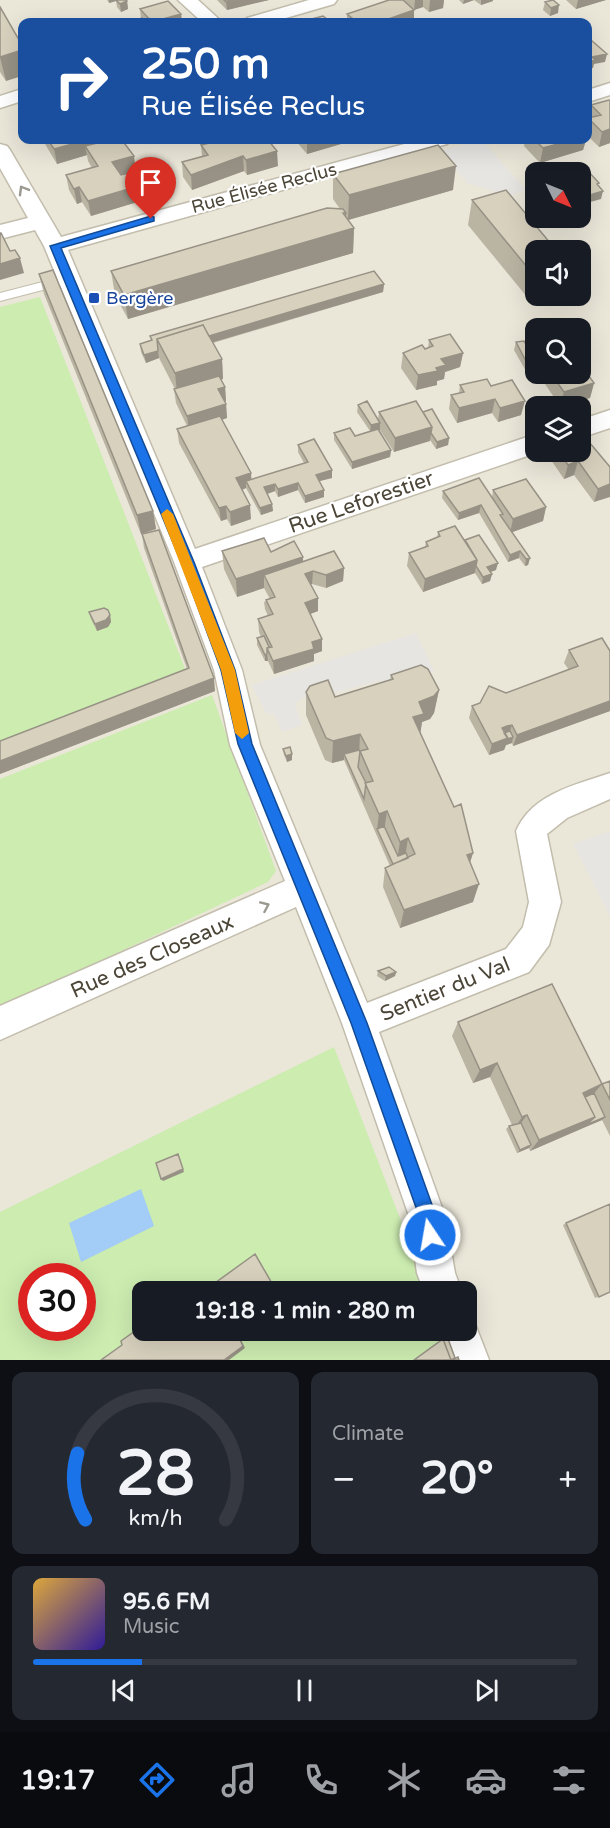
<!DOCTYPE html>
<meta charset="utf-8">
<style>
body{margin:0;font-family:"Varela Round",sans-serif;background:#242831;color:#f1f3f6;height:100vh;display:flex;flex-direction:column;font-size:22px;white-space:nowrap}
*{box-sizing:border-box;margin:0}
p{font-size:20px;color:#9ea1a6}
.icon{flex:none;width:33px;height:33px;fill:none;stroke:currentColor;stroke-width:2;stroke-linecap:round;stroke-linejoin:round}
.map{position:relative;height:1360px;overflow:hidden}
.sheet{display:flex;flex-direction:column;gap:12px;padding:12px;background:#0d0f14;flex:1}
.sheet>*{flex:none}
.banner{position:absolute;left:18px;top:18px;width:574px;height:126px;border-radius:12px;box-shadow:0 6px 24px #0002;background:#1a4fa0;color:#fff;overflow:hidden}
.needle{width:39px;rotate:133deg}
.fabs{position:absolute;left:525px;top:162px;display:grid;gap:12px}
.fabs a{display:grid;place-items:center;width:66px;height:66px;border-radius:12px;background:#171b24;box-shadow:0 6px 24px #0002;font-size:30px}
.speed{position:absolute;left:18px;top:1263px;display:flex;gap:12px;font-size:30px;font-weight:700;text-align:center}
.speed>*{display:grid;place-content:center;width:78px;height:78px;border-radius:50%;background:#171b24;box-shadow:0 6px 24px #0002;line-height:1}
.speed .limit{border:9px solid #d22;background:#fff;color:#111}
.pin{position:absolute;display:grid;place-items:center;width:51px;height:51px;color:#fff;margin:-62px -26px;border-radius:50% 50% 50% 0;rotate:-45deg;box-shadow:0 0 6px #0007}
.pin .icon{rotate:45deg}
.me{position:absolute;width:66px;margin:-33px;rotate:348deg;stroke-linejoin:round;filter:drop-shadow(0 0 4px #0008)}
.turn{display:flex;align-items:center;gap:21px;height:126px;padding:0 24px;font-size:27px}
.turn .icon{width:78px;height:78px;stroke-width:2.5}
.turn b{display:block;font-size:42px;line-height:51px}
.big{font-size:45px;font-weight:800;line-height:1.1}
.sheet .card{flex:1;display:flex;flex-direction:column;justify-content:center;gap:9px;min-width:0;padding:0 21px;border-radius:12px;background:#242831}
.sheet .dial{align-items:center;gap:0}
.dial svg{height:156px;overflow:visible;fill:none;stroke:#363941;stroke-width:7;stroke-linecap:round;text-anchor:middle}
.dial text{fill:#f1f3f6;stroke:none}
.song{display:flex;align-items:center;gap:18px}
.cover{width:72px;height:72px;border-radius:9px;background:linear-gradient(135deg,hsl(40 70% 55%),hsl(250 70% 35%))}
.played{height:6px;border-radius:3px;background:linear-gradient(90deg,#1a73e8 20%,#363941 20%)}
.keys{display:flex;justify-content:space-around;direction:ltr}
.heat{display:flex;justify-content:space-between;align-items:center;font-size:33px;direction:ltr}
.sheet .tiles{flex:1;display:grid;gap:12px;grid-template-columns:1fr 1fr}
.card:last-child{grid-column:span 2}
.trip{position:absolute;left:132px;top:1281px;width:345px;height:60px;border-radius:12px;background:#171b24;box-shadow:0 6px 24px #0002;font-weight:800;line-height:60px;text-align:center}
.dock{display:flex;height:96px;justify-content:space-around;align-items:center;background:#090b0e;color:#9ea1a6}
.dock .icon{width:42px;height:42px}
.dock .selected{color:#1a73e8}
.dock b{font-size:27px;color:#f1f3f6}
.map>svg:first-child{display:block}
.residential{fill:#eae6d8;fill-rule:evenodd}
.green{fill:#ccecb0;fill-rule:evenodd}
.parking{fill:#e7e5e2}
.water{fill:#a3ccf6}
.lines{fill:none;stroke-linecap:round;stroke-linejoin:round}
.lane-casing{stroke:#c2bdac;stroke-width:2}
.street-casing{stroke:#c2bdac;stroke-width:3}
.lane{fill:#fff;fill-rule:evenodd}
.street{fill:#fff;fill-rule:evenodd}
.wall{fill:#bab4a3}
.shaded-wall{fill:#979285}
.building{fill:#d8d1be;stroke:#979285;stroke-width:1.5}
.oneway{stroke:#9c9991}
.route{fill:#1a73e8;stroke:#114b97;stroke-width:1.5}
.slow{fill:#f59e0b}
.transit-dot{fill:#1a4fb4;stroke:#fff;stroke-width:2}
.labels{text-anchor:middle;stroke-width:4.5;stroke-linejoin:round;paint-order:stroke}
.far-street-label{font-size:18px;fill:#4b4537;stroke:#fff}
.far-transit-label{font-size:18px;fill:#164399;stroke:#fff;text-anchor:start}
.street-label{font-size:21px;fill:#4b4537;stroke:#fff}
</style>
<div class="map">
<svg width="610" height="1360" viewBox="0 0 610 1360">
<rect width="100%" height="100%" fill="#f6f3ea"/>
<path class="residential" d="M0,0H610V1360H0ZM22,22H588V140H22ZM536,172H580V218H536ZM536,250H580V296H536ZM536,328H580V374H536ZM536,406H580V452H536ZM32,1276H82V1328H32ZM142,1292H466V1330H142Z"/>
<path class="green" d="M40,297L189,679L0,750V307Z
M212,695L276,871L268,882L0,1008V779Z
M334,1047L428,1291L142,1292V1330H442L445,1337L413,1360H0V1212ZM32,1276H82V1328H32Z"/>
<path class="parking" d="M482,140L526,190L503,198L489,189L468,184L440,151Z
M416,633L434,671L386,688L381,680L331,694L328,689L300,699L295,705L302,725L282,732L274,714L266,713L252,685Z
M610,831V916L573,844Z"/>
<path class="water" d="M141,1189L154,1226L81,1262L69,1223Z"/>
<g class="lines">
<g class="lane-casing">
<path id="lane" d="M58,278L63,282L62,285L0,301V293Z"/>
</g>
<g class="street-casing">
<path id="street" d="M178,0H198L222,22H202Z
M309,0H337L334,4L272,22H245L247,18Z
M610,83V95L588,102V90Z
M22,89V101L0,108V96Z
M419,140H450L447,144L68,250L195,549L536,434V452H539L202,567L242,670L260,745L367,1003L506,949L523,927L529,902L516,831C532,794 575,785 610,773V799L567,818L547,834L561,902L549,945L529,972L379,1032L445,1216L455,1273L462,1292H424L417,1273L409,1216L342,1023L296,907L0,1040V1006L285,881L230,745L214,670L174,562L44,246L35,230L0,239V225L28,218L0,168V144L7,146L10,150L61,237Z
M610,410V428L580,438V420Z
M466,1314L472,1316L489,1360H451L439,1330H466Z"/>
</g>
<use href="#lane" class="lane"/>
<use href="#street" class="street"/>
</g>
<path class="wall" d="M107,0H126L127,1L128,9L121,12L117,7L116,1L109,3Z
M217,0H269L227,10Z
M403,0H444L443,8L429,12L423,7L414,10V18L401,22H347V14Z
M459,0H493V1L481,5L474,0L463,4Z
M566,0H606L576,9Z
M545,2L558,13L550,16L543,10Z
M0,7L6,81L0,72Z
M140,9L181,14L182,22H128L141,19Z
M610,101V143L599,147L588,136V120L591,105Z
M44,140H88L89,145L136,171L133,172L142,185L144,200L91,216L82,202L77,204L69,190L66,175L92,168L88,161L87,155L57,164L45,144Z
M221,140L278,166L247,175L244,171L192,190L183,177L182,162L202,156L201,145Z
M295,140H341V144L307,154Z
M525,140H586L583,150L540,163L524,146Z
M333,174L453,190L348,220L354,228L353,253L128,319L115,295L111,271L340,209L333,199Z
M472,200L536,250V294L527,297L468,225Z
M39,274L153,511L156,529L141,534L44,294Z
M384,284L383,292L213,343L222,359L223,379H221L225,387L226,401L225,402L226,404L227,418L222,420L251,480L304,463L298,452V445L332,470V478L319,481L324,497L305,503L298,490L278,497L275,491L267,494L272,504L273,511L261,515L246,488L242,490L251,519L231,526L227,519L221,521L179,443L177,429L187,426L176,403L174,389H175L159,358L146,363L141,352L140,344L151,340L150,336Z
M429,340L463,353L460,367L445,372L444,379L437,381V385L416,390L401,368L403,353L428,348Z
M516,342L535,372L527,373L514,350Z
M548,374H580L594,383L590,398L560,406L545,384Z
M460,385L491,386L521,415L498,422L492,413L457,423L449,409L451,395L459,393Z
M358,405L378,419L379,412H423L449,438L448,445L436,449L430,440L394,452L380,430L379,431L391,450L390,457L352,469L334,440V433L355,436L370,431L357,412Z
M553,452H580L610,467L594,502L574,475L564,479L551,460Z
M493,490L546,507L543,521L512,532L530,558L528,565L525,566L519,558L508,562L479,513L458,520L442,498L443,491L492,497Z
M438,532L465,540L496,570L490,572L492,574L490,581L482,584L475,573L423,592L407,566L409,553L425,547L426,542L437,538Z
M142,534L215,691L0,774V741L187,669L144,548Z
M222,551L271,552L303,562L344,568L343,581L326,588L312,584H311L318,598V611L310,614L322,639V651L314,654V661L274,674L268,661H265L257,645V638L261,637L259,632L258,619L268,616L265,609L264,602L270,599L264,588L237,597L224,569Z
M89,612L110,615L111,622L108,627L97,631L91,619Z
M569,650L610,651V711L513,746L512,743L506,745L504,750L489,755L469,718L472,706L569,670L564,663Z
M391,675L439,690L434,713L430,719L422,722L420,733L473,853L470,862L473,902L400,928L383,887L385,868L390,866L344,760L332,763L325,760L306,715V692L335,697L390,680Z
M283,749L292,760L287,762L284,755Z
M378,971L396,972L395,976L385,981L377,976Z
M458,1022L602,1084L610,1081V1136L602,1120L530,1151L529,1148L517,1153L506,1129L509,1126L512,1125L490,1077L473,1083L452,1036Z
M566,1223L610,1292L595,1298L563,1225Z"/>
<path class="shaded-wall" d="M109,0H116V1L109,3Z
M235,0H269L227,10L226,2Z
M415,0H423V7L414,10V18L401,22H380L414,10Z
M430,0H444L443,8L429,12Z
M464,0H474L463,4Z
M481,0H493V1L481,5Z
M578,0H606L576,9Z
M127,1L128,9L121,12L120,4Z
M559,5L558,13L550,16L551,8Z
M181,14L182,22H152Z
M22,50V76L6,81L0,57Z
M607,54L605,62L594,64L593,68L588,69V62L592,57Z
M610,129V143L599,147L602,132Z
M88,140L91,154L85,146L87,155L57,164L54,149Z
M307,140H341V144L307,154Z
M572,140H586L583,150L540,163L543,148Z
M277,151L278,166L247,175L246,160Z
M134,156L136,171L115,177L112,162Z
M243,156L244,171L192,190L191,175Z
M456,166L453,190L348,220L349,195Z
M142,185L144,200L91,216L88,201Z
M79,187L82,202L77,204L74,189Z
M603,191L601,199L580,205V198Z
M346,213L345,231L354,228L353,253L128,319L124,295Z
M20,258L24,273L0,280V264Z
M536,272V294L527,297L532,273Z
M384,284L383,292L166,356L162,350Z
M158,351L159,358L146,363L144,355Z
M463,353L460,367L445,372L444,379L437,381V385L416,390L418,375L436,368L441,359Z
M222,359L223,379L177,393L175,373Z
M536,364L535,372L527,373L528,365Z
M594,383L590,398L560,406L564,392Z
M225,387L226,401L219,403L218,389Z
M495,399L492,413L457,423L459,408Z
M525,401L521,415L498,422L500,408Z
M226,404L227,418L189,430L187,416Z
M380,423V430L370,433L371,425Z
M432,427L430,441L394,452L395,438Z
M449,438L448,445L436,449L437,442Z
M391,450L390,457L352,469V462Z
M578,461L574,475L564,479L568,465Z
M332,470V478L316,482V475Z
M251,473L252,487L246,481V488L237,492L236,478Z
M298,483V490L278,497V489Z
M275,484V491L264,495V487Z
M610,484V497L594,502L598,489Z
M324,490V497L305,503V496Z
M272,504L273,511L261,515L260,508Z
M250,505L251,519L231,526L230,512Z
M481,505L479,513L458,520L459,513Z
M226,506L227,519L221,521L219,508Z
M546,507L543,521L510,533L513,519Z
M153,511L156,529L141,534L137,515Z
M520,551L519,558L508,562L510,555Z
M303,557V575H264V588L237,597L236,579Z
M530,558L528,565L525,566L526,559Z
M477,560L475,573L423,592L425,579Z
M498,563L496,570L485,574L487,567Z
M344,568L343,581L326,588V575Z
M313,571L312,584L305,587V574Z
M492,574L490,581L482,584L483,577Z
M318,598V611L305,616V603Z
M110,615L111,622L108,627L97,631L95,624Z
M322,639V651L314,654V661L274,674L273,661L312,642Z
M267,654L268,661H265V655Z
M214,678L215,691L0,774V761Z
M439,690L434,713L430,719L422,722L420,736L413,717L419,702Z
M610,701V711L513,746L517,735Z
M512,725L508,737L503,738L502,728Z
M360,734L359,756L344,754V760L332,763L333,741Z
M513,737L512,743L506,745L504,750L489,755L492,744Z
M292,754V760L287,762L286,756Z
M387,811L384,832L377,830L379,814Z
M408,838L405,858L397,861L400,842Z
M473,853L467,872V855Z
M479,884L473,902L400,928L404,910Z
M396,972L395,976L385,981L386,976Z
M497,1063L490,1077L473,1083L480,1070Z
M602,1084L591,1097L575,1102L583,1093Z
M527,1115L519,1126L514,1129L522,1117Z
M595,1117H605L602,1120L583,1128L530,1151L539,1140Z
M531,1145L529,1148L517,1153L520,1150Z
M178,1154L184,1172L163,1181L161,1179Z
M235,1330H236L245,1348L229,1360H224Z"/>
<path class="building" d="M116,0H126L127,1L120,4Z
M224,0H235L226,2Z
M389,0H403L414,10L380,22H357L347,14Z
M553,0L559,5L551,8L545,2Z
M168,1L181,14L152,22L140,9Z
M0,7L22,45V50L0,57Z
M323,16L331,22H300Z
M142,18L147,22H128Z
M93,20L96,22H85Z
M591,40L607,54L592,57L595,60L588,62V41Z
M609,100L610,101V129L602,132L588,118L601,115L591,105Z
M48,140H87L54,149Z
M109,140H122L134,156L112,162L121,175L133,172L142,185L88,201L79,187L74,189L66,175L98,166L85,146Z
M221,140H249L250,141L255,140H268L277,151L246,160L243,156L191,175L182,162L208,155L201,145Z
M535,140H572L543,148Z
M438,145L456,166L349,195L333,174Z
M587,170L599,183L597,184L603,191L580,198V172Z
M506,190L556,250H536V272L532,273L472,200Z
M327,208L343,209L346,213H343L354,228L124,295L111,271Z
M0,233H1L10,251L15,250L20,258L0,264Z
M53,270L153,511L137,515L39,274Z
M374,271L384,284L209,336L203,325L157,339L158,351L144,355L140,344L152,340L150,336Z
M203,325L222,359L175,373L157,339Z
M450,334L463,353L441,359L446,365L436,368L438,371L418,375L403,353L422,345L425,349L433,346L429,340Z
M524,341L536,362V364L528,365L516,342Z
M580,364L594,383L564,392L551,374H580Z
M219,376L225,387L218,389L226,404L187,416L174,389Z
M487,379L491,386L512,380L525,401L500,408L495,399L459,408L451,395L464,392L460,385Z
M367,401L380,423L371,425L358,405Z
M416,401L432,427L395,438L379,412Z
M432,409L449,438L437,442L431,433L432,427L423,412Z
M220,416L251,473L236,478L250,505L230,512L226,506L219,508L177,429Z
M350,428L355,436L378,429L391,450L352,462L334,433Z
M584,436L610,467V484L598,489L578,461L568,465L559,452H580V437Z
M314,439L332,470L316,475L324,490L305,496L298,483L278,489L275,484L264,487L272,504L260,508L246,481L308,462L298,445Z
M479,478L503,514L500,515L530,558L526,559L520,551L510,555L481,505L459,513L443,491Z
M526,479L546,507L513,519L493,490Z
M455,526L477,560L425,579L409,553L428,546L426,542L440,536L438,532Z
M159,530L214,678L0,761V741L189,668L142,534Z
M479,535L498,563L487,567L492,574L483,577L476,566L477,560L465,540Z
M264,538L271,552L294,541L303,557L236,579L222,551Z
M334,551L344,568L326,575L313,571L305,574L318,598L305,603L322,639L312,642L314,649L273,661L267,648L272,647L258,619L273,614L266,600L275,597L264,575Z
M104,608L108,610L110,615L106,620L95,624L89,612Z
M264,636L269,647L267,648V654L265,655L257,638Z
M602,638L610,651V701L517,735L512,725L507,726L502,728L508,738L492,744L472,706L480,703L489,686L506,693L578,666L569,650Z
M421,665L428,669L439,690L434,696L419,702L424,714L413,717L454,807L461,804L473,853L467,855L479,884L404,910L385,868L415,854L408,838L400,842L387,811L379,814L365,783L373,781L360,751L368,749L360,734L333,741L326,738L306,692L310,686L328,680L335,697L393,679L391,675Z
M510,731L513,737L508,739L504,733Z
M290,747L292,754L286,756L283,749Z
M359,750L360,752L358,767L366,783L364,799L344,754Z
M384,826L398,856L406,853L408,858L393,864L377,829Z
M389,967L396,972L386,976L378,971Z
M552,984L602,1084L583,1093L595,1117L539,1140L527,1115L522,1117L521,1115L497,1063L480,1070L458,1022Z
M610,1081V1100L602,1084Z
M594,1093L605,1117L586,1125L595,1117L585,1097Z
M521,1123L531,1145L520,1150L509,1126Z
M178,1154L183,1169L161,1179L156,1163Z
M610,1204V1292L599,1297L566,1223Z
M255,1254L277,1292H210L208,1288Z
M142,1326V1330H235L243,1346L224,1360H101L122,1345L121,1341Z
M447,1336L455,1358L451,1360L443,1339L440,1340Z
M443,1339L451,1360L458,1357L459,1360H414Z"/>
<defs><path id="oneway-chevron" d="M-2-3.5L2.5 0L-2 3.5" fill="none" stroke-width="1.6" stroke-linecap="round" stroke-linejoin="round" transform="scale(1.5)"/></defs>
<g class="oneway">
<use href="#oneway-chevron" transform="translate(23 190) rotate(-120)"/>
<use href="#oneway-chevron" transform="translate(265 906) rotate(-24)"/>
</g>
<path class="route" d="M151,216L154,217V221L61,248L194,562L235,670L252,744L367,1023L436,1216L439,1235L437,1242L430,1244L424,1242L419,1216L351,1023L238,744L221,670L181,562L50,246Z"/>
<path class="slow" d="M167,509L173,514L235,670L249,733L242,739L235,733L221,670L161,514Z"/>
<rect class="transit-dot" x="88" y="292" width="12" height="12" rx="3"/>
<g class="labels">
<g class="far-street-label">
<text transform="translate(264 188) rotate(-15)" y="6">Rue Élisée Reclus</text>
</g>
<g class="far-transit-label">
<text x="106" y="304">Bergère</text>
</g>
<g class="street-label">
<text transform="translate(361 502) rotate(-19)" y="7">Rue Leforestier</text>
<text transform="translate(152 956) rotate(-24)" y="7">Rue des Closeaux</text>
<text transform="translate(445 989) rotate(-22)" y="7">Sentier du Val</text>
</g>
</g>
</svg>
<div class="fabs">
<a><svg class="needle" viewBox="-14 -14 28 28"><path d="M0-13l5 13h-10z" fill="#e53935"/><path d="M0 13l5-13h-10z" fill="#9ea1a6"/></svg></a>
<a><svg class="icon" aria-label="sound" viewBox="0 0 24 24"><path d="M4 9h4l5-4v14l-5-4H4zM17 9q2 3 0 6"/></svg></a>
<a><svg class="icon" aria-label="search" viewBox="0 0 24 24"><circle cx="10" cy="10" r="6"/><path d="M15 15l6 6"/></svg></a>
<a><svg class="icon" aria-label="layers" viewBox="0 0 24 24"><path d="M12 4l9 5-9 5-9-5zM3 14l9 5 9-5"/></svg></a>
</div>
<div class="speed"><div class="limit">30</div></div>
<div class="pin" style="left:151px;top:219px;background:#d93025"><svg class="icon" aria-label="arrive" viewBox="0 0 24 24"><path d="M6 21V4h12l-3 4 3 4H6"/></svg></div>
<svg class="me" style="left:430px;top:1235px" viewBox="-20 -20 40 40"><circle r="17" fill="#1a73e8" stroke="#fff" stroke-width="3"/><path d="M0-11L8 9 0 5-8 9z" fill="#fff"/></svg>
<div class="trip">19:18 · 1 min · 280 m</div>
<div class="banner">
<div class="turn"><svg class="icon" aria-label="right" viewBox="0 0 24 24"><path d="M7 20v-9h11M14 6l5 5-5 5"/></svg><div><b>250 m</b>Rue Élisée Reclus</div></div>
</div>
</div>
<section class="sheet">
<div class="tiles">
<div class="card dial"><svg viewBox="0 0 100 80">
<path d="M14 69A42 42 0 1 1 86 69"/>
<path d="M14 69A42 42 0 0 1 10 35" stroke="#1a73e8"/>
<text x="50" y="56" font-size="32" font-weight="700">28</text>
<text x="50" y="72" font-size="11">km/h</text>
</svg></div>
<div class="card"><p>Climate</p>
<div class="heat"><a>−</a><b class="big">20°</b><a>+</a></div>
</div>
<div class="card">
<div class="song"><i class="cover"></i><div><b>95.6 FM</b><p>Music</p></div></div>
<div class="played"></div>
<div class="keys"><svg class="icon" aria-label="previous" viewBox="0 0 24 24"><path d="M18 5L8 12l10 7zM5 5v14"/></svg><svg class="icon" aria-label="pause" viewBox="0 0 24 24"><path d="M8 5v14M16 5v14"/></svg><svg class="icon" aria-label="next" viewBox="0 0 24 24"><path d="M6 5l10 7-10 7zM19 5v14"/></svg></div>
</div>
</div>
</section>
<nav class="dock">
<b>19:17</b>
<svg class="icon selected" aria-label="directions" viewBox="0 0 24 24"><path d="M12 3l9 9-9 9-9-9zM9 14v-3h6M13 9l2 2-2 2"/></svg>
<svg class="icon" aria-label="music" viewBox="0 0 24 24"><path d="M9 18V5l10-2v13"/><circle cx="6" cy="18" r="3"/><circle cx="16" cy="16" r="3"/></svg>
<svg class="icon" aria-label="phone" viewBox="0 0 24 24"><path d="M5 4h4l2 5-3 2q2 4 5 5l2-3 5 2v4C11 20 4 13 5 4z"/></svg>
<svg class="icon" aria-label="climate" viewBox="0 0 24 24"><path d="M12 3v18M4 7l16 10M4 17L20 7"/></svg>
<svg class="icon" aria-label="car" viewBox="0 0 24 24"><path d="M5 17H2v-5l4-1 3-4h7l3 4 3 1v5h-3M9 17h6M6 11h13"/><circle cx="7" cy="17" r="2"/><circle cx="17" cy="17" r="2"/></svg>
<svg class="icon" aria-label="filters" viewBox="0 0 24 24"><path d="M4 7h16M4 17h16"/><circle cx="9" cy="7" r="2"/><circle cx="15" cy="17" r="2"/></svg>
</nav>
